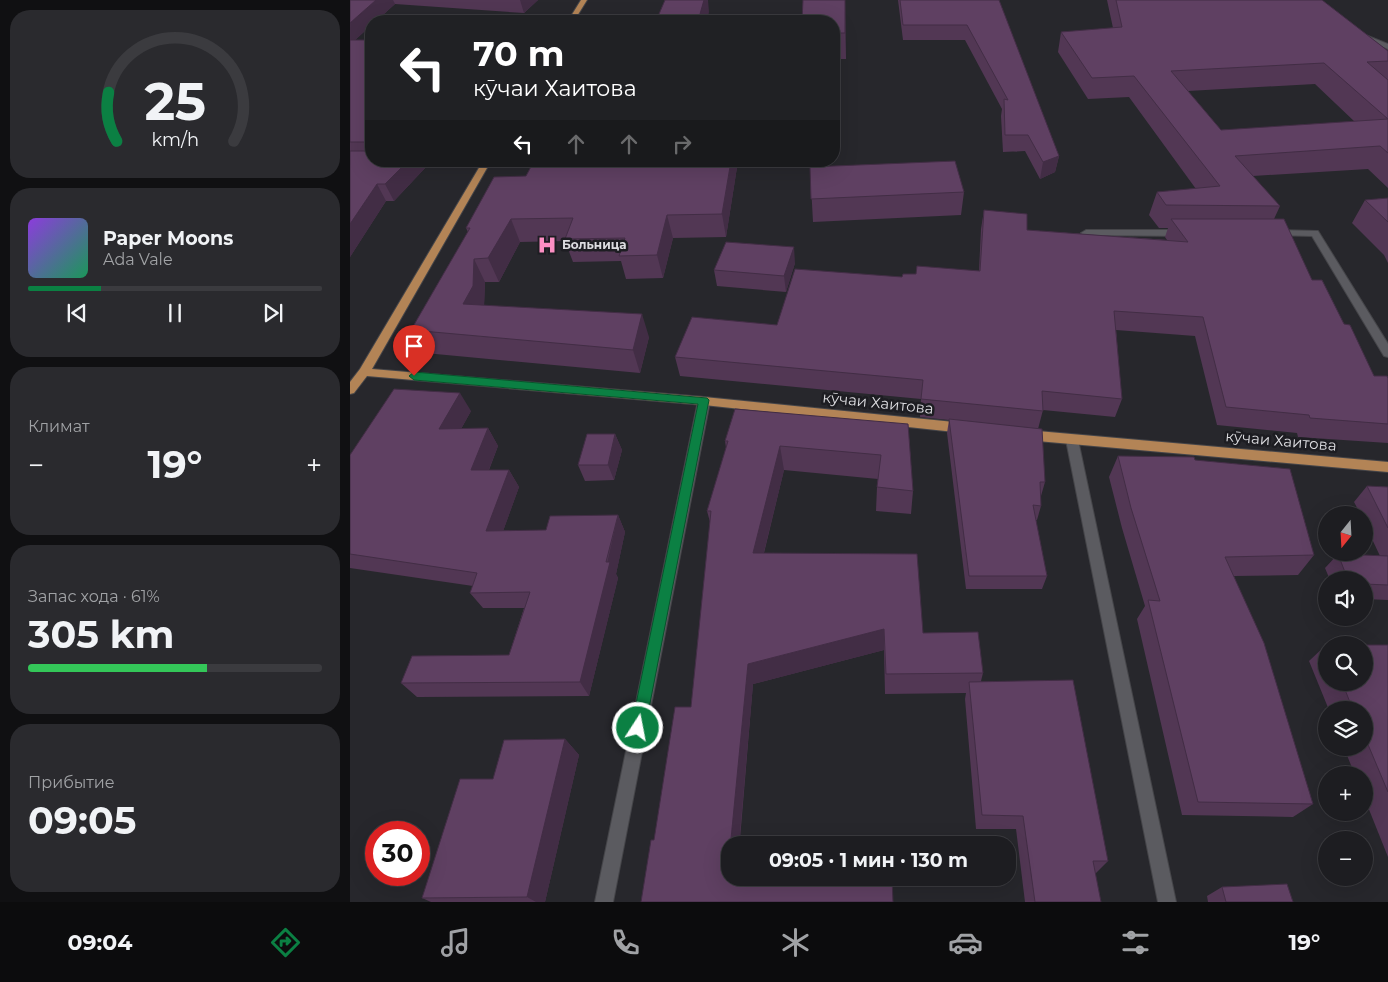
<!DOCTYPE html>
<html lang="ru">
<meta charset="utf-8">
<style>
body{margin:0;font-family:Montserrat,sans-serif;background:#2a2a2e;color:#f1f3f6;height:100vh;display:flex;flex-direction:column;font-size:19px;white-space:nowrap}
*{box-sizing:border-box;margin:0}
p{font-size:16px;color:#a0a2a5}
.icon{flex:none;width:28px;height:28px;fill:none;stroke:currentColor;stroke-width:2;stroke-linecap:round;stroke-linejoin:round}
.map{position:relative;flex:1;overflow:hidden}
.drawer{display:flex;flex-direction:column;gap:10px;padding:10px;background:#101012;width:350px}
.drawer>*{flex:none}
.banner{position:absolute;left:15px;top:15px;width:475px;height:152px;border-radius:20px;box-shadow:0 5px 20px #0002,0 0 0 1px #3b3b3f;background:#202124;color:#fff;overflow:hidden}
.needle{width:32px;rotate:198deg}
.buttons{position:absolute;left:968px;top:506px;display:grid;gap:10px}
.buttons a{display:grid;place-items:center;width:55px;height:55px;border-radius:50%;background:#1d1d21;box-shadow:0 5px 20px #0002,0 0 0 1px #3b3b3f;font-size:25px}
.speed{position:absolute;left:15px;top:821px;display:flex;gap:10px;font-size:25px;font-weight:700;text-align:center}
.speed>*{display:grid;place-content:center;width:65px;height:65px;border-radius:50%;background:#1d1d21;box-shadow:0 5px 20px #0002,0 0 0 1px #3b3b3f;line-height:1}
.speed .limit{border:8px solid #d22;background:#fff;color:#111}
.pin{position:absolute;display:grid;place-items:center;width:42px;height:42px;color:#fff;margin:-51px -21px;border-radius:50% 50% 50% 0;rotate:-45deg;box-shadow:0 0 5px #0007}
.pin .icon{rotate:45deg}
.me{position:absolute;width:55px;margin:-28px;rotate:11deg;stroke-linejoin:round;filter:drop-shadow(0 0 4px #0008)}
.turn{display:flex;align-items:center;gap:18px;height:105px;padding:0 25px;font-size:22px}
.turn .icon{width:65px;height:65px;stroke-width:2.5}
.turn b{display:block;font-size:35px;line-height:42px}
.lanes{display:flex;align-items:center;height:48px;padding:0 25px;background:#0003;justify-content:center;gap:25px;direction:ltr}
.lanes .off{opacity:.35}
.big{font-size:38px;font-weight:700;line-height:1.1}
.drawer .tile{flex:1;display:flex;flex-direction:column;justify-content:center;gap:8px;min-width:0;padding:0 18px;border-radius:20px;background:#2a2a2e}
.drawer .dial{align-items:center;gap:0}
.dial svg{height:130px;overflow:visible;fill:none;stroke:#3b3b3f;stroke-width:7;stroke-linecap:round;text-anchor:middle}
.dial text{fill:#f1f3f6;stroke:none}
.song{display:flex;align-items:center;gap:15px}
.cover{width:60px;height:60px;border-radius:8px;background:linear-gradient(135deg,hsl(270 70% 55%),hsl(150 70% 35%))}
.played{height:5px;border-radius:2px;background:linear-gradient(90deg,#0b8043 25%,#3b3b3f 25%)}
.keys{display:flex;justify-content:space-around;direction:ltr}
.heat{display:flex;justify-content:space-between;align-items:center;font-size:28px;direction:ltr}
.charge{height:8px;border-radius:4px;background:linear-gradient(90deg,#34c759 61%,#3b3b3f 0)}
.trip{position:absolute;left:371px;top:836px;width:295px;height:50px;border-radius:20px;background:#1d1d21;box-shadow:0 5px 20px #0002,0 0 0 1px #3b3b3f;font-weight:700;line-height:50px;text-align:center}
.tab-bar{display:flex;height:80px;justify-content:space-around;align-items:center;background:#0c0c0d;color:#a0a2a5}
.tab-bar .icon{width:35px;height:35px}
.tab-bar .on{color:#0b8043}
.tab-bar b{font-size:22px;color:#f1f3f6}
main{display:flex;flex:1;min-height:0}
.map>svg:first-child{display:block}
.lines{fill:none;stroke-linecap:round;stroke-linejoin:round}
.minor-casing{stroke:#454549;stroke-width:2}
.primary-casing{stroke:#454549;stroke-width:2}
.minor{fill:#5b5b60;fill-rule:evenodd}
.primary{fill:#b38456;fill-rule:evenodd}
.wall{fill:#523754;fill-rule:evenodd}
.shaded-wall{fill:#422d45}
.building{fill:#5f4062;stroke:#422d45}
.route{fill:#0b8043;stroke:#07532c}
.labels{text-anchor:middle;stroke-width:5;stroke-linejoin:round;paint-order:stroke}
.far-poi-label{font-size:12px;font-weight:bold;fill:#dcdce0;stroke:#1d1d22;text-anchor:start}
.street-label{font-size:15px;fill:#dcdce0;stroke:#1d1d22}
</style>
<main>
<section class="drawer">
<div class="tile dial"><svg viewBox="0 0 100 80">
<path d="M14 69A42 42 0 1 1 86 69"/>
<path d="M14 69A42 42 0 0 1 9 39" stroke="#0b8043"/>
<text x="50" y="56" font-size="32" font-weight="700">25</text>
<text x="50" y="72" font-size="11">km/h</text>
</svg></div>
<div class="tile">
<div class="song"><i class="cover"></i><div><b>Paper Moons</b><p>Ada Vale</p></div></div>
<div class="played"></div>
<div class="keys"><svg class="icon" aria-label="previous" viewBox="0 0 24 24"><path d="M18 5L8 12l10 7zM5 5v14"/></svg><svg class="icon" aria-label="pause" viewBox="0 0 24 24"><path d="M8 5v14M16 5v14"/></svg><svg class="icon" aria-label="next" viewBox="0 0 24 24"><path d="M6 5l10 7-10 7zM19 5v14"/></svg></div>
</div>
<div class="tile"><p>Климат</p>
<div class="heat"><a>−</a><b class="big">19°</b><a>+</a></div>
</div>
<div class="tile"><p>Запас хода · 61%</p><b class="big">305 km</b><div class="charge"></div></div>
<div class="tile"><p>Прибытие</p><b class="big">09:05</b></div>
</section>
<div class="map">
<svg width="1038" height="902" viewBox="0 0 1038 902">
<rect width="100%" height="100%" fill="#27272c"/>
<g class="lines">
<g class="minor-casing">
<path id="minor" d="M1009,34H1013L1038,44V49L1009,36Z
M53,161H141V162L137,165H57Z
M736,230H833L838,233L833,236L733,235L731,233Z
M925,230L968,231L1038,344V357L1034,356L962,236L922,235L920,233Z
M354,397L360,401L263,902H245L348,401Z
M722,435L726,437L728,440L826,902H808L716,440L718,437Z"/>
</g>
<g class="primary-casing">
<path id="primary" d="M231,0H237L224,21H218Z
M133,161H141L22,369L354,397L614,423L618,425L620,428L618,431L614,433L354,405L17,376L4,393L0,394V382L10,369Z
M676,430L1038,462V472L676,440L672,438L670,435L672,432Z"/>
</g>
<use href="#minor" class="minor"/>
<use href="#primary" class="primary"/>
</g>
<path class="wall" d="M0,0H188L174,13L45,4L5,40H21V161L76,167L44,201H36L0,257Z
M495,0L496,59H484V21Z
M548,0H649L709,156L705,172L690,179L675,151L653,152L651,116L652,109L615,40H553Z
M757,0H972L1038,51V188L1018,169L903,176L930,206L924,219L962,280L994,324L1024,376L1038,378V443L948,437L947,433L867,425L845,336L766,330L772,399L765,417L693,410L688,429L695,482L691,496V506L687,520H685L697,576L692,589H616L597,433L599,420L570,417L571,399L330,376L325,357L427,325L552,277L566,274L629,271L631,229L634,210L677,230L817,240L815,237L818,228H809L799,215L807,192L846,189L779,97L738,99L708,52L711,32L763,28ZM965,84L1005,122L871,130L838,91Z
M184,161H388L376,237L323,238L313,278L276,279L271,261L223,262L215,241L170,242L149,282H135L134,305L299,337L290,373L75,353L61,330L118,232L116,228L176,176Z
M460,167L614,192L611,215L463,222Z
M1038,198V263L1034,255L1002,223L1015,200Z
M445,263L436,292L367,286L364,270Z
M121,411L111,429L138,428L148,446L139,470H159L169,487L153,531L196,530L268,515L275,532L266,574L268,578L239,696L67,697L51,683L159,655L174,608H133L120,593L123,586L0,568V455Z
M558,424L563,491L561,514L526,511L527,487L528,479L434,470L414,553L573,633L633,673L631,681L758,861L746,873H745L751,902H675L666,829H626L615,699L616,693L535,694L534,650L403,684L390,839L304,840L341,707L360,522L357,511L376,448L375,441Z
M265,434L272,450L264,480L235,481L228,465Z
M768,456L845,460L964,555L948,575L884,576L963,804L943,817L832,815L787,619L795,606L772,528L759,477Z
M1017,486L1038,487V600L1014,599V580H980L975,568L988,554L1030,556L1014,522V515H1011L1004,502Z
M976,645V682H1014L1038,645V857L1014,797V775H1005L994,748H1014V710H979L959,661Z
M215,739L229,755L195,902H81L72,898Z
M872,887L943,902H858L857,896Z"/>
<path class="shaded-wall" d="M26,0H43L45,4L26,21H21V25L0,45V23Z
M170,0H188L174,13Z
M354,0H358L359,12L357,21H348Z
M709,156L705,172L690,179L693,162Z
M58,161H74L76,167L44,201L35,184Z
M381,161H388L376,237L372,214Z
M27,184L36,201L0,257V224Z
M317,215L323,238L313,278L307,255Z
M161,219L170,242L149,282L138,258Z
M444,247L445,263L436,292L434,276Z
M124,259L135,282L134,309L113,304Z
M292,314L299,337L290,373L283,350Z
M110,393L121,411L101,447L89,429Z
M138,428L148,446L132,487L121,470Z
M265,434L272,450L264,480L258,465Z
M430,446L434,470L408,576L403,553Z
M159,470L169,487L147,548L136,531Z
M268,515L275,532L266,574L268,578L239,696L230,682Z
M534,629V650L403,684L389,845L381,839L398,664Z
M215,739L229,755L195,902H186L177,897Z"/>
<path class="building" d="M0,0H26L0,23Z
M315,0H354L348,21H306Z
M453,0H495V33H484V21H452Z
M550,0H649L709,156L693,162L678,135H655L654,99L658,100L617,25H553Z
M766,0H972L1038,51V61L1017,62L1038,80V119L974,63L821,71L871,130L1038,119V153L1030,146L885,156L930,206L816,205L807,192L870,186L784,76L742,78L711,32L772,27Z
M0,40H21V142H0Z
M0,151H21V161H58L35,184H27L0,224Z
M184,161H381L372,214L317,215L307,255L269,256L275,238L215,239L223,218L161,219L138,258L124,259L123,286L113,304L292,314L283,350L61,330L120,228H116L144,177L176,176Z
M605,161L614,192L461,199L460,167Z
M1038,198V222L1015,200Z
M634,210L677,214V230L838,242L821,219H934L962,280H972L994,324L1000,325L1024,376H1037L1038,378V424L960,418L959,415L876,407L853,317L764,311L772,399L692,391L693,411L571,399L573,380L325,357L342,317L427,325L445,269L552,277L553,274H566L567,266L630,271Z
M376,242L444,247L434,276L364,270Z
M44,389L110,393L89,429L138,428L121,470H159L136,531L196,530L200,516L268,515L256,562H260L230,682L51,683L62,656L159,655L180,592L120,593L127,573L0,554V455Z
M385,409L558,424L563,491L527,487L531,455L430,446L403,553L567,554L573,633L628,632L633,673L536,674L534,629L398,664L381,839L541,837V845H380V878H542L543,902H291L301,840H304L325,707H341L361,511H357L378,441H375Z
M599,419L692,429L695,482H690L691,506L683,505L697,576H619Z
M237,434H265L258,465H228Z
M768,456L844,457L845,460L940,469L964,555L875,557L914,643L963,804L848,802L798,600L810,601L781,508Z
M1017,486L1038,487V528Z
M988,554L1038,556V585L1014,584V580H998Z
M1014,645H1038V792L1014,735V710H1003L992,682H1014Z
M723,680L758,861H743L751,902H685L673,816L632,815L619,682Z
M215,739L177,897L72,898L110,779H143L154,740Z
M937,884L943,902H876L872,887Z"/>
<path class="route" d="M64,372L357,398L359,400L294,734L288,736L283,734L281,728L348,404L64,380L59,376Z"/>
<defs>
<g id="hospital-bare" transform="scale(1.5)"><path d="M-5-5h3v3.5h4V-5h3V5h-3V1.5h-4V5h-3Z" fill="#fc8fc3" stroke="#1d1d22" stroke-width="2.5" paint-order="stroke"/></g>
</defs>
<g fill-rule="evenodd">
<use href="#hospital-bare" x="197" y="245"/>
</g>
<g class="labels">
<g class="far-poi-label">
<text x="212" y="249">Больница</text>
</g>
<g class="street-label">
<text transform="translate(528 403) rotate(6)" y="5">кӯчаи Хаитова</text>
<text transform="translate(931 441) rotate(5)" y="5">кӯчаи Хаитова</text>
</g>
</g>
</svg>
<div class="buttons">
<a><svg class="needle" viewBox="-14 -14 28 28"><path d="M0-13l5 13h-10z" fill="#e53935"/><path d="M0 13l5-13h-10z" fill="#a0a2a5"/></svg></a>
<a><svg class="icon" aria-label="sound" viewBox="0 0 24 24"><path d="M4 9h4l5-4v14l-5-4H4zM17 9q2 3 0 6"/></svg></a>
<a><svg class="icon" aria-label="search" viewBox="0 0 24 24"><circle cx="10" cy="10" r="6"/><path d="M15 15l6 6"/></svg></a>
<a><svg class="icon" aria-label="layers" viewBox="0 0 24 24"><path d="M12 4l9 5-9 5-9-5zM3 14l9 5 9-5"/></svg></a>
<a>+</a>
<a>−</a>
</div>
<div class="speed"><div class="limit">30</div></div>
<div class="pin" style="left:64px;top:376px;background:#d93025"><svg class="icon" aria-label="arrive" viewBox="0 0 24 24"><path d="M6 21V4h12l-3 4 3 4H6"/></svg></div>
<svg class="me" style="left:288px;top:728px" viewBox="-20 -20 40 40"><circle r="17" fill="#0b8043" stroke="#fff" stroke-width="3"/><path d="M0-11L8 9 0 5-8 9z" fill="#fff"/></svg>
<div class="trip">09:05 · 1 мин · 130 m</div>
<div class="banner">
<div class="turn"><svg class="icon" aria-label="left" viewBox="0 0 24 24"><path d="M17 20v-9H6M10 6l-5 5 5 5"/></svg><div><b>70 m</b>кӯчаи Хаитова</div></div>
<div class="lanes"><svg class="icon" aria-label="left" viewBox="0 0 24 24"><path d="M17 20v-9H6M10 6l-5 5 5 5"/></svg><svg class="icon off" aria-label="ahead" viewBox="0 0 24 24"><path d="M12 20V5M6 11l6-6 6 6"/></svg><svg class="icon off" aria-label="ahead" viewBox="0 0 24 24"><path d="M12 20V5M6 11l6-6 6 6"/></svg><svg class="icon off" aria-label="right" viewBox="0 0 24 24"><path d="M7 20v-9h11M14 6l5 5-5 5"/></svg></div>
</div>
</div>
</main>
<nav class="tab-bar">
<b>09:04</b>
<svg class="icon on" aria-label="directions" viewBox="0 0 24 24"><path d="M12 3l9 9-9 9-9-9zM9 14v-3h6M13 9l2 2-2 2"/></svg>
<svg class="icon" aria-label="music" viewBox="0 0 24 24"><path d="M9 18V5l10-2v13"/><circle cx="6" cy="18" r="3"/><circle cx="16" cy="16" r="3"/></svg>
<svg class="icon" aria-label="phone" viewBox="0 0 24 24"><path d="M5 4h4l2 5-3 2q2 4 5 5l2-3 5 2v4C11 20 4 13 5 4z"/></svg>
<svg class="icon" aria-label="climate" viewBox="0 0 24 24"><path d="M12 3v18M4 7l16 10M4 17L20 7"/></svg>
<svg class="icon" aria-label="car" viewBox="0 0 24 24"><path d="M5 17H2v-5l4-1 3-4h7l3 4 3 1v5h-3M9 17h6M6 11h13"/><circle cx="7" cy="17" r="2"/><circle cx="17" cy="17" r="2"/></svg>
<svg class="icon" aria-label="filters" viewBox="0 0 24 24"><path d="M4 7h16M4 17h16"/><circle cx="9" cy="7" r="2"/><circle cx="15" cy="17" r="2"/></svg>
<b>19°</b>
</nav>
